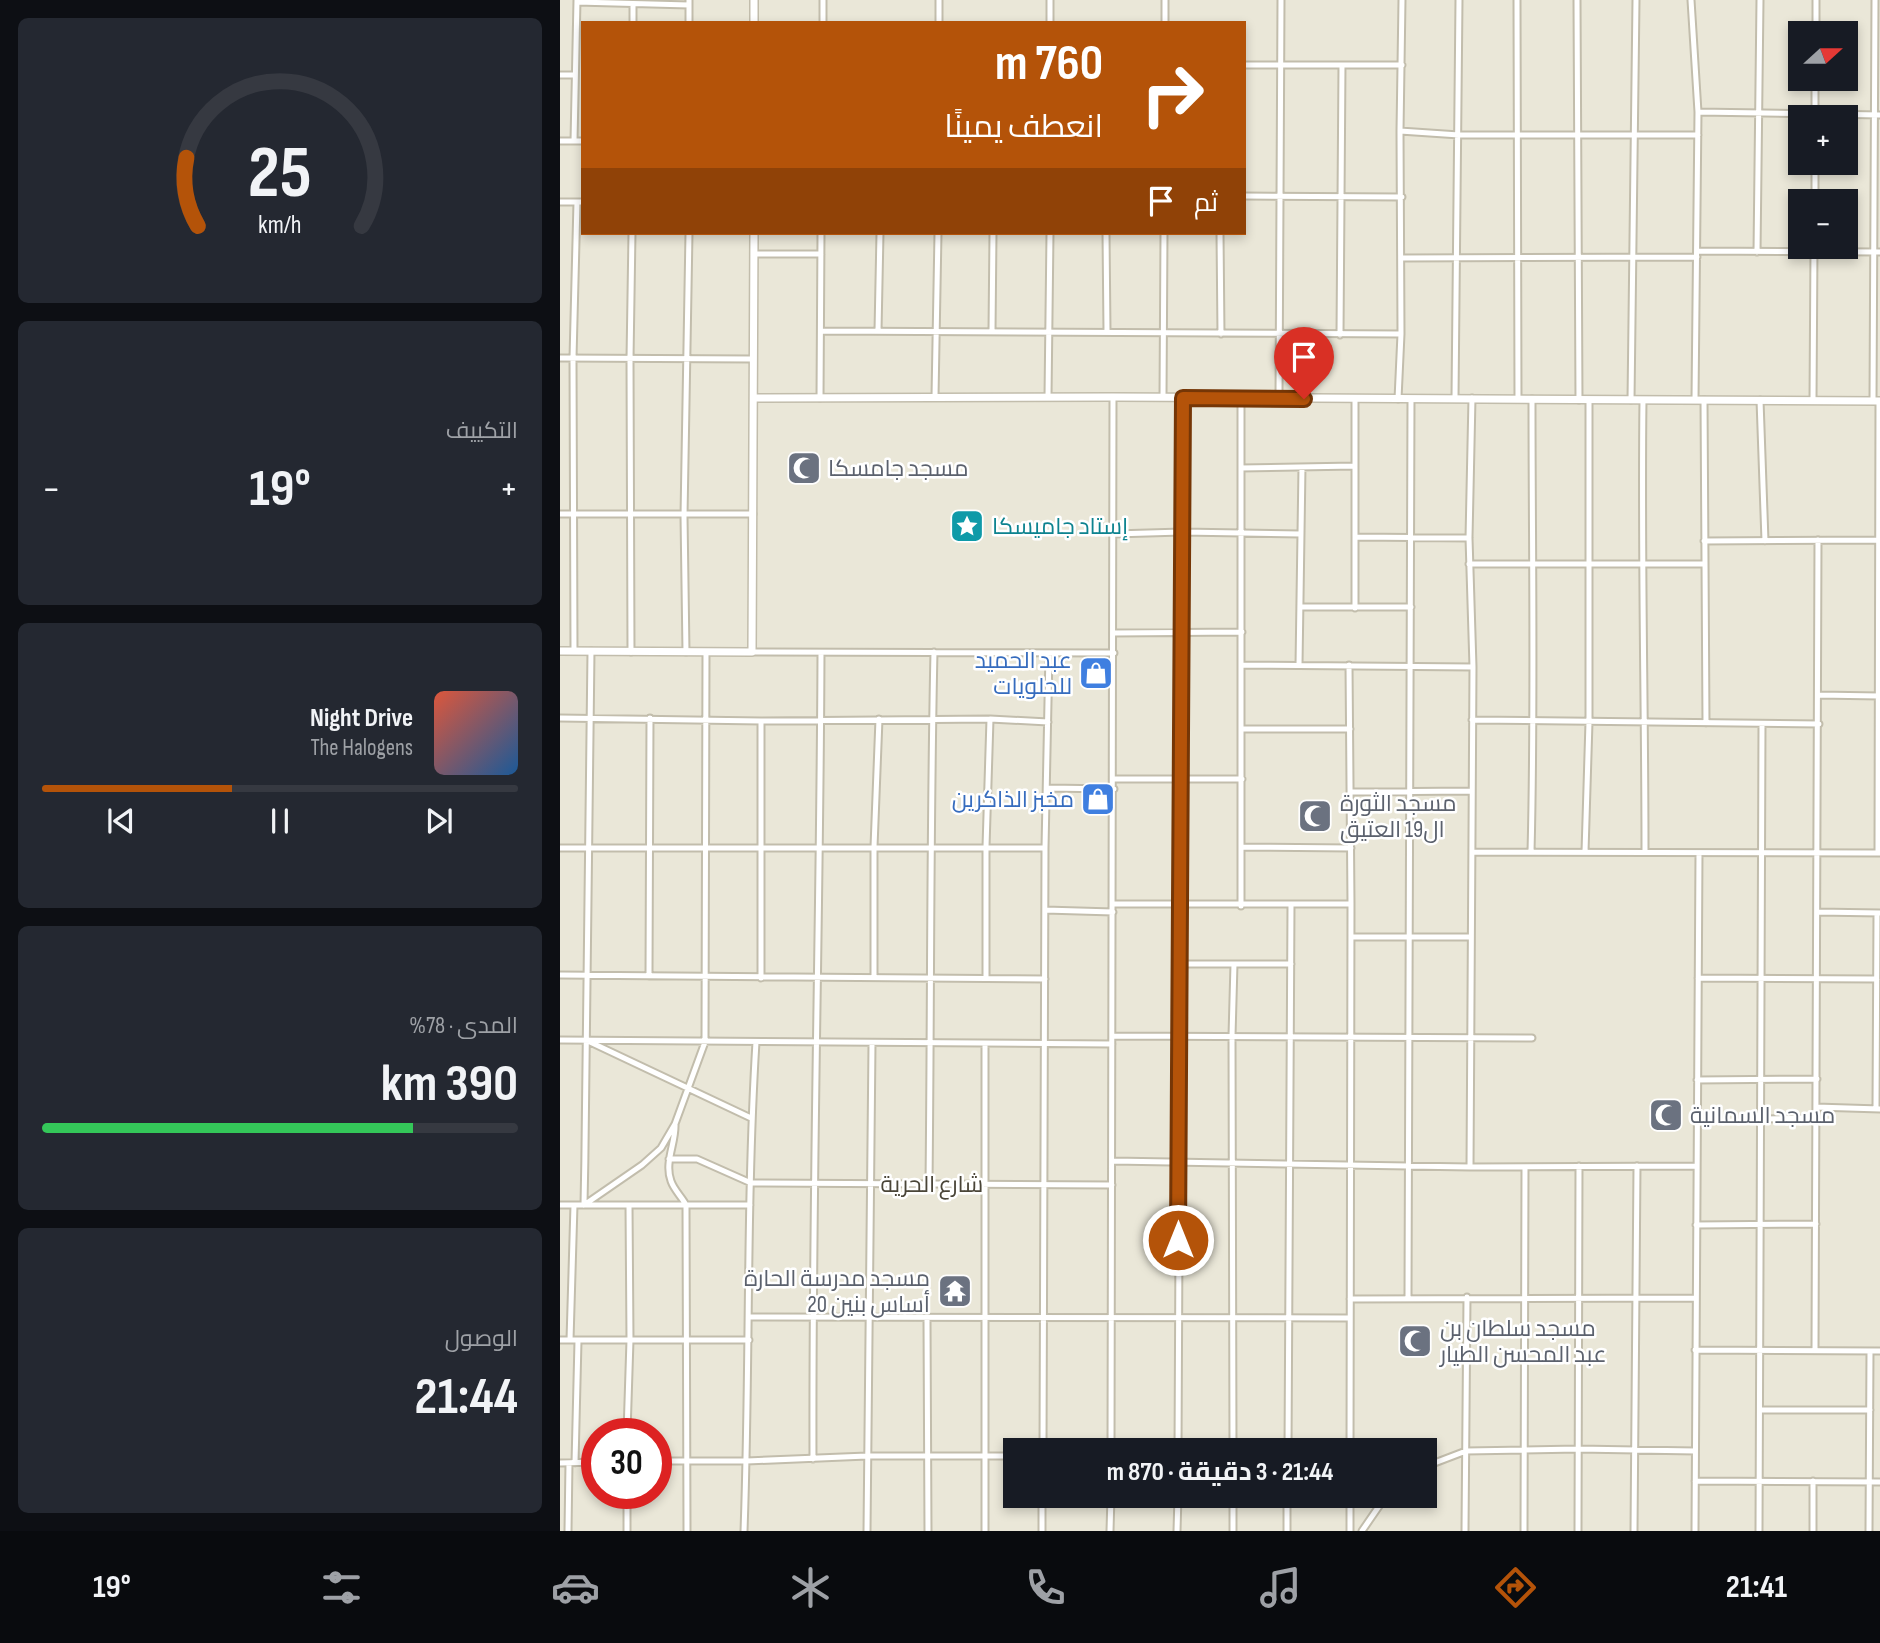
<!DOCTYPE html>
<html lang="ar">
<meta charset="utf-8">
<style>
body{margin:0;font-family:"Sofia Sans Condensed",Cairo,sans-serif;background:#242831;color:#f1f3f6;direction:rtl;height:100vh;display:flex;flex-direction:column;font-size:26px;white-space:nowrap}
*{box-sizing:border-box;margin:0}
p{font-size:23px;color:#9ea1a6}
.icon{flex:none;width:38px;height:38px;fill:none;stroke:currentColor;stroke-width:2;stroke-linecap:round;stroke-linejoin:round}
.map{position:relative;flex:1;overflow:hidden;direction:ltr}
.panel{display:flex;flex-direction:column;gap:18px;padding:18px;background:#0d0f14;width:560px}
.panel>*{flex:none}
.guide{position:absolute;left:21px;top:21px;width:665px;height:214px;border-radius:0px;box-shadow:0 4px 10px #0003;direction:rtl;background:#b45309;color:#fff;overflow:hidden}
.needle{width:46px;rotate:69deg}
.tools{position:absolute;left:1228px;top:21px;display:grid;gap:14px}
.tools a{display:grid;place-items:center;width:70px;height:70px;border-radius:0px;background:#171b24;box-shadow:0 4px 10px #0003;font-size:35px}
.speed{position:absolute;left:21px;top:1418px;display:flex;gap:14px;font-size:35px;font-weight:700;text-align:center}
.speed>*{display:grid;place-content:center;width:91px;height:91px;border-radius:50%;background:#171b24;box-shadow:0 4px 10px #0003;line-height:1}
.speed .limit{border:10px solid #d22;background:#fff;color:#111}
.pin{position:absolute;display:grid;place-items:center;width:60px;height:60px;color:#fff;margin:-72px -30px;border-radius:50% 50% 50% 0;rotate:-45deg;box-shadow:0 0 7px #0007}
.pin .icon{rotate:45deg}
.me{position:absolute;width:77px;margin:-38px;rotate:0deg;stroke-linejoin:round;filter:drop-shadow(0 0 5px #0008)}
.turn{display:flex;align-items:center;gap:24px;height:147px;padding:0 28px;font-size:32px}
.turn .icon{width:91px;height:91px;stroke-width:2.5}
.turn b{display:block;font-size:49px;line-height:60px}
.then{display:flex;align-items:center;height:66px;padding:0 28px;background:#0003;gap:14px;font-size:26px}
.big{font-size:52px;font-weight:700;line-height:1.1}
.panel .card{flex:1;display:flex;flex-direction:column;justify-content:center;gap:10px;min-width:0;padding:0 24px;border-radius:10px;background:#242831}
.panel .dial{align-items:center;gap:0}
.dial svg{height:182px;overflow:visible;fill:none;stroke:#363941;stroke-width:7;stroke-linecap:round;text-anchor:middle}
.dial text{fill:#f1f3f6;stroke:none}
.song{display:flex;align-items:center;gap:21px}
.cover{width:84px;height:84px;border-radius:10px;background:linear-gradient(135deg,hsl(10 70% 55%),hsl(210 70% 35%))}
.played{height:7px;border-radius:4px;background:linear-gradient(90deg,#b45309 40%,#363941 40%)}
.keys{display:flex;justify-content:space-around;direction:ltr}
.heat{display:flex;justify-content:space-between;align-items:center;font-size:38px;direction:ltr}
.charge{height:10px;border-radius:5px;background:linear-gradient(90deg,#34c759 78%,#363941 0)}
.trip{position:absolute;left:443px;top:1438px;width:434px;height:70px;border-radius:0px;background:#171b24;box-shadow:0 4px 10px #0003;font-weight:700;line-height:70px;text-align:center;direction:rtl}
.menu{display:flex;height:112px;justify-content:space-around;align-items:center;background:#090b0e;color:#9ea1a6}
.menu .icon{width:49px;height:49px}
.menu .active{color:#b45309}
.menu b{font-size:32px;color:#f1f3f6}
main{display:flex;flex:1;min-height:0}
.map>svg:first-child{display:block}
.residential{fill:#eae7d8;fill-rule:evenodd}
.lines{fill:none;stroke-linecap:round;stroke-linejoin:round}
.minor-casing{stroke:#c2bdac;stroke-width:9}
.tertiary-casing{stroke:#c2bdac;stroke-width:10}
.minor{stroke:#fff;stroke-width:5}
.tertiary{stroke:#fff;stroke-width:7}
.route-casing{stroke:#753606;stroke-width:18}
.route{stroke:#b45309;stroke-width:12}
.labels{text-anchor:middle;stroke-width:5;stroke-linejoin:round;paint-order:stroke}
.worship-label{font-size:23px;fill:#5b616d;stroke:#fff;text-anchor:start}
.culture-label{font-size:23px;fill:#0d838f;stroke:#fff;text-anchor:start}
.shop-label{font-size:23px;fill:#366cbe;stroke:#fff;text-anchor:end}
.street-label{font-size:23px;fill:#4a4538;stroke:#fff}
</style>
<main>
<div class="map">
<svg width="1320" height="1531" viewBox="0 0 1320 1531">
<rect width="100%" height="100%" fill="#f6f4ea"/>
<path class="residential" d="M0,0H1320V1531H0ZM23,23H684V233H23ZM1241,33H1286V79H1241ZM1241,117H1286V163H1241ZM1241,201H1286V247H1241ZM37,1433H96V1493H37ZM455,1451H864V1496H455Z"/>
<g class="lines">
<g class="minor-casing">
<path id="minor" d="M263,0V23
M490,0V23
M957,0L958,399
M1017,0L1019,400
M1131,0L1138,112L1135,400
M17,2L129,5
M73,23V4
M129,23V0
M379,23V0
M605,23V0
M1256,33V0
M684,65H842
M0,75H14
M1138,112L1320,115
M1255,114V79
M840,131L899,135H1138
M0,141H23
M14,141L17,0
M684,196L842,197
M1255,201V163
M0,202H23
M546,233L547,331
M660,233L661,334
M1137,251L1320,252
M1197,252L1200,0
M194,254H261
M842,258L1137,257
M261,331L841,334
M318,331L320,233
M432,332L433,233
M780,335L782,65
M0,358L193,359
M375,397L378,233
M488,397L490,233
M603,397L604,233
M260,398L261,233
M681,398V906
M719,398L721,0
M895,398L899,0
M838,399L841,334L840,131L842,0
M1071,400L1076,0
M1083,400C1081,551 1085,702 1085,852
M1144,400L1146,723
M1200,400L1205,541
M1253,400L1254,247
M1313,401L1315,0
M681,468L795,466
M0,514H193
M554,534L622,532L740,534
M795,537L909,538
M1144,541L1320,540
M909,564H1145
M740,607H851
M795,608V400
M554,633L682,632
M14,651L13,358L17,202
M71,652L70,359L72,233
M126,652L124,516L129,233
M192,652L554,653
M682,665L913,667
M739,665L742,467
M789,665L791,904L790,1451
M1259,695L1319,696
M0,718L201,721L430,719L488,722
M912,720L1259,724
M682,729H790
M554,779H682
M488,788L554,789
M790,792L912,791
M682,847L791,848
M0,848H485
M912,852L1320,853
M971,852C975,701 972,550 972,399
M1025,852L1029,722V400
M1318,853L1319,401
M553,904H791
M485,910L553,912
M1258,912L1320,913
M791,937H911
M619,964H674
M0,975L485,979
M89,976L90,718
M314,977V847L319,719
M201,978V721
M426,978V847L430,719
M1138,978L1317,979
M553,1036L972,1038
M0,1040L552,1044
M30,1042L191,1118
M425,1044V1531
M1137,1080L1257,1079
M1256,1107L1320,1109
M1316,1109L1317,913
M1201,1119L1256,1118
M115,1124C116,1143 104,1162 111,1181C114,1190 122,1197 126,1205L127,1531
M109,1159H137L191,1183L552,1185
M553,1161L910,1167L1137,1166
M910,1167L913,667L909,538L912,398
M369,1184C371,1007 370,830 374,652
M24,1204C28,1020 27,836 31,651
M0,1205H190
M24,1205L82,1165L101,1148L115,1124L145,1042L146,652
M1136,1225L1256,1224
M848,1297L851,399
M790,1299L1136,1298
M190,1317L790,1318
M367,1319L368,1531
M0,1340H189
M10,1340L14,1205
M1135,1350L1320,1351
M1255,1350L1258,540
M1200,1410H1310
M67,1433L70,1340L69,1205
M483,1451L485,848L489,653
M551,1451L553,397
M618,1451L623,398
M673,1451L672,1036L674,964H731
M728,1451L731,905
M253,1459C252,1190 260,921 261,653
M96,1461H187L307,1456H455
M0,1463L37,1462
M15,1463L18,1341
M864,1467L906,1451L1018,1449L1135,1451
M1135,1481L1320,1482
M1253,1481V1531
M67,1493V1531
M8,1531L9,1463
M184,1531C190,1368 186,1205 196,1042
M307,1531L312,1044
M482,1531V1496
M550,1531L551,1496
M617,1531L618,1496
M673,1531V1496
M727,1531V1496
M790,1531V1496
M802,1531L826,1496
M905,1531L907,1297
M964,1531L965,1167
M1018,1531L1019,1166
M1074,1531L1077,1166
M1135,1531L1139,853
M1199,1531L1202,724
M1309,1531L1310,1351"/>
</g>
<g class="tertiary-casing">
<path id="tertiary" d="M194,0V23
M194,398L553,397L1320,401
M0,651L192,652L194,233"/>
</g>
<use href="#minor" class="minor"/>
<use href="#tertiary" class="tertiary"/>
</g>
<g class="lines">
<g class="route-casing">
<path id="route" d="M618,1240L623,398L744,399"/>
</g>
<use href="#route" class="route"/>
</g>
<defs>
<g id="mosque-square" transform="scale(1.75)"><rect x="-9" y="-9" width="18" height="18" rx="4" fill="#6b7280" stroke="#fff"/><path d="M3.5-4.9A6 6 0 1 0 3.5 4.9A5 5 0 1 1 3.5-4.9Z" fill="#fff"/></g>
<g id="sight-square" transform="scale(1.75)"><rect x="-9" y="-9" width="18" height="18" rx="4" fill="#0f9aa8" stroke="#fff"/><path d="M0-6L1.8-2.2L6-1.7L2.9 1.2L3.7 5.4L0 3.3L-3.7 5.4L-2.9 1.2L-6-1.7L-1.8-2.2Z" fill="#fff"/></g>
<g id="shop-square" transform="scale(1.75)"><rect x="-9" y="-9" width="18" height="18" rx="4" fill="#3f7fe0" stroke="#fff"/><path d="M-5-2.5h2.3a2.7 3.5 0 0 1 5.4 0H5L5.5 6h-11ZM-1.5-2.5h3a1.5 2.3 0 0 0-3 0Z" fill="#fff"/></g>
<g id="temple-square" transform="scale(1.75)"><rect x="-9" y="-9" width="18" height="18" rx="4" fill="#6b7280" stroke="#fff"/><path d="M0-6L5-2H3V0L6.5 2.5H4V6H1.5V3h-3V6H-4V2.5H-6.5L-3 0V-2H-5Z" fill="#fff"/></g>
</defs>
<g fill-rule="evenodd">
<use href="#mosque-square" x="244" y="468"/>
<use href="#sight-square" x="407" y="526"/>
<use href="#shop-square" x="536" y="673"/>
<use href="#shop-square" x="538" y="799"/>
<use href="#mosque-square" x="755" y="816"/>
<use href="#mosque-square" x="1106" y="1115"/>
<use href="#temple-square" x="395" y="1291"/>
<use href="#mosque-square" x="855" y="1341"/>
</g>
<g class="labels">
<g class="worship-label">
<text x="268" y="476">مسجد جامسكا</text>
<text x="780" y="811">مسجد الثورة<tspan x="780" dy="26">ال19 العتيق</tspan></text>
<text x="1130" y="1123">مسجد السمانية</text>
<text x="370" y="1286" text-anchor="end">مسجد مدرسة الحارة<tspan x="370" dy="26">20 أساس بنين</tspan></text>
<text x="880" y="1336">مسجد سلطان بن<tspan x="880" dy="26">عبد المحسن الطيار</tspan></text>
</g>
<g class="culture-label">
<text x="432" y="534">إستاد جاميسكا</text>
</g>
<g class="shop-label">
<text x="512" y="668">عبد الحميد<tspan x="512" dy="26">للحلويات</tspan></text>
<text x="514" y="807">مخبز الذاكرين</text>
</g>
<g class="street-label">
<text x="372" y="1192">شارع الحرية</text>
</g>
</g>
</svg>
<div class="tools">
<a><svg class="needle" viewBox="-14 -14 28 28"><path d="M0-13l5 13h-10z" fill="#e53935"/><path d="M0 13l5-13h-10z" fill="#9ea1a6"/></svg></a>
<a>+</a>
<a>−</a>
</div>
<div class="speed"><div class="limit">30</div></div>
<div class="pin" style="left:744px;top:399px;background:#d93025"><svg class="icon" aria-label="arrive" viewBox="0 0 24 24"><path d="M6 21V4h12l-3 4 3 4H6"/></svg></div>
<svg class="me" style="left:618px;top:1240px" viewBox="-20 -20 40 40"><circle r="17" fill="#b45309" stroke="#fff" stroke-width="3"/><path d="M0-11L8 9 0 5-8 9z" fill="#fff"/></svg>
<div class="trip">21:44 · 3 دقيقة · 870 m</div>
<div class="guide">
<div class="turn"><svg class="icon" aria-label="right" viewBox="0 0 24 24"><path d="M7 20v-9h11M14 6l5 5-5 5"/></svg><div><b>760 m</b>انعطف يمينًا</div></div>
<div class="then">ثم<svg class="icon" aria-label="arrive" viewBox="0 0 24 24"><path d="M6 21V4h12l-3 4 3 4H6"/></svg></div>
</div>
</div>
<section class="panel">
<div class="card dial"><svg viewBox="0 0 100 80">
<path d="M14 69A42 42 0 1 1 86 69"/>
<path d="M14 69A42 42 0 0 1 9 39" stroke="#b45309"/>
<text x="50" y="56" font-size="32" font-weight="700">25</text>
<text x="50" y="72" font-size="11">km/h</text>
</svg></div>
<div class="card"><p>التكييف</p>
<div class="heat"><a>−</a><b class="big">19°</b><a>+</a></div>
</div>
<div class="card">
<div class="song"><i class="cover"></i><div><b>Night Drive</b><p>The Halogens</p></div></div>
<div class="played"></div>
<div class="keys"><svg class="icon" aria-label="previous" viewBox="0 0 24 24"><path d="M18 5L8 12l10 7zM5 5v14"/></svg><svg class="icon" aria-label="pause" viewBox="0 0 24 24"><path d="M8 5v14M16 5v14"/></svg><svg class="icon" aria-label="next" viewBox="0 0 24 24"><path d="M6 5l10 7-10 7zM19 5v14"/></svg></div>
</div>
<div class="card"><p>المدى · 78%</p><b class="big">390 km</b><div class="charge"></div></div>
<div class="card"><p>الوصول</p><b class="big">21:44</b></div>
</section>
</main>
<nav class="menu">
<b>21:41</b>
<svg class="icon active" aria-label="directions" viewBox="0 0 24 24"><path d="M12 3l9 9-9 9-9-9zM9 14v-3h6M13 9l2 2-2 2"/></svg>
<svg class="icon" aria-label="music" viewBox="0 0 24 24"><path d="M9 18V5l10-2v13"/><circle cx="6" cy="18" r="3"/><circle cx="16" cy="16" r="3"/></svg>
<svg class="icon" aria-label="phone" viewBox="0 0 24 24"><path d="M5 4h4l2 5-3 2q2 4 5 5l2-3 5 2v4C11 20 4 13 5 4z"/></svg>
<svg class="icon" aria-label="climate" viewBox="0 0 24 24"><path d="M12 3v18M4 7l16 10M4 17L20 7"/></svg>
<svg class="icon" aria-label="car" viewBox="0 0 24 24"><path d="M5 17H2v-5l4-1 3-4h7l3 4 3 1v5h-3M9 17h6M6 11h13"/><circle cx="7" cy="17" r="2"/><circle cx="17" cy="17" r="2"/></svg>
<svg class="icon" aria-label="filters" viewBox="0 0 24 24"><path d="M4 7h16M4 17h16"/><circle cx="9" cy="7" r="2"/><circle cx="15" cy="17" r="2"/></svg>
<b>19°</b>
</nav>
